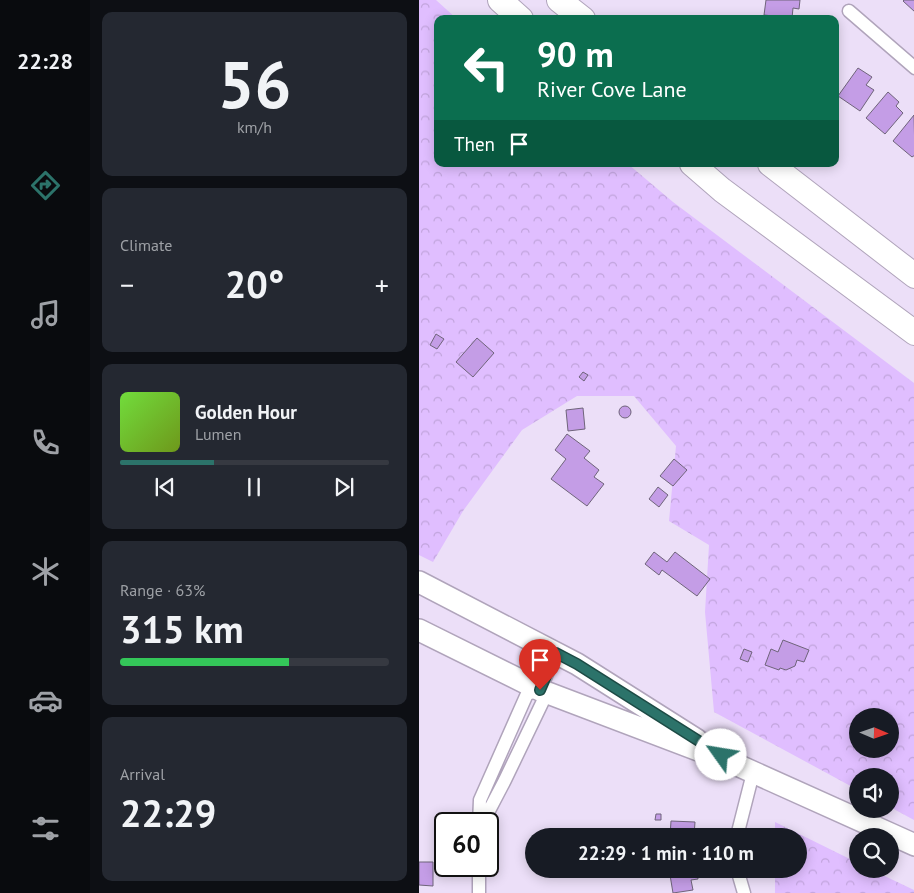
<!DOCTYPE html>
<meta charset="utf-8">
<style>
body{margin:0;font-family:"PT Sans",sans-serif;background:#242831;color:#f1f3f6;height:100vh;display:flex;flex-direction:column;font-size:19px;white-space:nowrap}
*{box-sizing:border-box;margin:0}
p{font-size:16px;color:#9ea1a6}
.icon{flex:none;width:28px;height:28px;fill:none;stroke:currentColor;stroke-width:2;stroke-linecap:round;stroke-linejoin:round}
.map{position:relative;flex:1;overflow:hidden}
.details{display:flex;flex-direction:column;gap:12px;padding:12px;background:#0d0f14;width:329px}
.details>*{flex:none}
.top-card{position:absolute;left:15px;top:15px;width:405px;height:152px;border-radius:10px;box-shadow:0 2px 12px #0003;background:#0b6e4f;color:#fff;overflow:hidden}
.needle{width:32px;rotate:92deg}
.fabs{position:absolute;left:430px;top:708px;display:grid;gap:10px}
.fabs a{display:grid;place-items:center;width:50px;height:50px;border-radius:50%;background:#171b24;box-shadow:0 2px 12px #0003;font-size:25px}
.speed{position:absolute;left:15px;top:812px;display:flex;gap:10px;font-size:25px;font-weight:700;text-align:center}
.speed>*{display:grid;place-content:center;width:65px;height:65px;border-radius:50%;background:#171b24;box-shadow:0 2px 12px #0003;line-height:1}
.speed .limit{border:2px solid #111;border-radius:8px;background:#fff;color:#111}
.pin{position:absolute;display:grid;place-items:center;width:42px;height:42px;color:#fff;margin:-51px -21px;border-radius:50% 50% 50% 0;rotate:-45deg;box-shadow:0 0 5px #0007}
.pin .icon{rotate:45deg}
.me{position:absolute;width:55px;margin:-28px;rotate:302deg;stroke-linejoin:round;filter:drop-shadow(0 0 4px #0008)}
.turn{display:flex;align-items:center;gap:18px;height:105px;padding:0 20px;font-size:22px}
.turn .icon{width:65px;height:65px;stroke-width:2.5}
.turn b{display:block;font-size:35px;line-height:42px}
.then{display:flex;align-items:center;height:48px;padding:0 20px;background:#0003;gap:10px;font-size:19px}
.big{font-size:38px;font-weight:800;line-height:1.1}
.details .tile{flex:1;display:flex;flex-direction:column;justify-content:center;gap:8px;min-width:0;padding:0 18px;border-radius:10px;background:#242831}
.details .dial{align-items:center;gap:0}
.dial b{font-size:65px;line-height:1}
.song{display:flex;align-items:center;gap:15px}
.cover{width:60px;height:60px;border-radius:8px;background:linear-gradient(135deg,hsl(100 70% 55%),hsl(80 70% 35%))}
.played{height:5px;border-radius:2px;background:linear-gradient(90deg,#2c736a 35%,#363941 35%)}
.keys{display:flex;justify-content:space-around;direction:ltr}
.heat{display:flex;justify-content:space-between;align-items:center;font-size:28px;direction:ltr}
.charge{height:8px;border-radius:4px;background:linear-gradient(90deg,#34c759 63%,#363941 0)}
.trip{position:absolute;left:106px;top:828px;width:282px;height:50px;border-radius:25px;background:#171b24;box-shadow:0 2px 12px #0003;font-weight:800;line-height:50px;text-align:center}
main{display:flex;flex:1;min-height:0}
.dock{display:flex;flex-direction:column;width:90px;justify-content:space-around;align-items:center;background:#090b0e;color:#9ea1a6}
.dock .icon{width:35px;height:35px}
.dock .current{color:#2c736a}
.dock b{font-size:22px;color:#f1f3f6}
.map>svg:first-child{display:block}
.forest{fill:url(#forest-crowns);fill-rule:evenodd}
.building{fill:#c49de6;stroke:#6f647a}
.lines{fill:none;stroke-linecap:round;stroke-linejoin:round}
.street-casing{stroke:#b0a4bb;stroke-width:15}
.primary-casing{stroke:#b0a4bb;stroke-width:24}
.highway-casing{stroke:#b0a4bb;stroke-width:26}
.street{stroke:#fff;stroke-width:12}
.primary{stroke:#fff;stroke-width:21}
.highway{stroke:#fff;stroke-width:24}
.route-casing{stroke:#1d4b45;stroke-width:12}
.route{stroke:#2c736a;stroke-width:9}
</style>
<main>
<nav class="dock">
<b>22:28</b>
<svg class="icon current" aria-label="directions" viewBox="0 0 24 24"><path d="M12 3l9 9-9 9-9-9zM9 14v-3h6M13 9l2 2-2 2"/></svg>
<svg class="icon" aria-label="music" viewBox="0 0 24 24"><path d="M9 18V5l10-2v13"/><circle cx="6" cy="18" r="3"/><circle cx="16" cy="16" r="3"/></svg>
<svg class="icon" aria-label="phone" viewBox="0 0 24 24"><path d="M5 4h4l2 5-3 2q2 4 5 5l2-3 5 2v4C11 20 4 13 5 4z"/></svg>
<svg class="icon" aria-label="climate" viewBox="0 0 24 24"><path d="M12 3v18M4 7l16 10M4 17L20 7"/></svg>
<svg class="icon" aria-label="car" viewBox="0 0 24 24"><path d="M5 17H2v-5l4-1 3-4h7l3 4 3 1v5h-3M9 17h6M6 11h13"/><circle cx="7" cy="17" r="2"/><circle cx="17" cy="17" r="2"/></svg>
<svg class="icon" aria-label="filters" viewBox="0 0 24 24"><path d="M4 7h16M4 17h16"/><circle cx="9" cy="7" r="2"/><circle cx="15" cy="17" r="2"/></svg>
</nav>
<section class="details">
<div class="tile dial"><b>56</b><p>km/h</p></div>
<div class="tile"><p>Climate</p>
<div class="heat"><a>−</a><b class="big">20°</b><a>+</a></div>
</div>
<div class="tile">
<div class="song"><i class="cover"></i><div><b>Golden Hour</b><p>Lumen</p></div></div>
<div class="played"></div>
<div class="keys"><svg class="icon" aria-label="previous" viewBox="0 0 24 24"><path d="M18 5L8 12l10 7zM5 5v14"/></svg><svg class="icon" aria-label="pause" viewBox="0 0 24 24"><path d="M8 5v14M16 5v14"/></svg><svg class="icon" aria-label="next" viewBox="0 0 24 24"><path d="M6 5l10 7-10 7zM19 5v14"/></svg></div>
</div>
<div class="tile"><p>Range · 63%</p><b class="big">315 km</b><div class="charge"></div></div>
<div class="tile"><p>Arrival</p><b class="big">22:29</b></div>
</section>
<div class="map">
<svg width="496" height="893" viewBox="0 0 496 893">
<defs>
<pattern id="forest-crowns" width="20" height="18" patternUnits="userSpaceOnUse" patternTransform="scale(1.25)"><rect width="20" height="18" fill="#e0beff"/><path d="M2 6a3 3 0 1 1 6 0M12 15a3 3 0 1 1 6 0" fill="none" stroke="#c1a4dc"/></pattern>
</defs>
<rect width="100%" height="100%" fill="#ecdff8"/>
<path class="forest" d="M0,0H17L38,19H19V164H209L254,202L495,383V820L471,807V776H439V790L295,712L286,612L290,545L250,521L257,446L215,396H158L103,430L44,511L14,562L0,555ZM439,716H471V749H439Z
M356,822L439,863V869H451L495,890V893H356V869H380V836H356Z"/>
<path class="building" d="M347,0H381L380,9L374,8L373,18L345,15Z
M485,0H496V12L484,1Z
M439,68L453,77L447,85L455,90L441,111L419,96Z
M469,92L480,102L477,106L484,113L466,134L447,118Z
M495,115L496,155L493,157L474,141Z
M17,334L25,339L18,349L11,345Z
M58,338L75,353L54,377L37,362Z
M164,372L169,375L165,381L160,377Z
M200 412a6 6 0 1 1 12 0a6 6 0 1 1-12 0Z
M164,408L166,429L149,431L147,410Z
M148,434L171,451L165,458L180,470L175,477L185,484L168,506L132,479L147,459L136,450Z
M255,459L268,470L254,486L241,476Z
M239,487L249,495L240,507L230,499Z
M235,552L248,562L256,552L291,579L278,596L243,570L240,575L226,564Z
M364,640L390,650L385,662L378,660L376,666L367,670L361,668L360,670L346,665L352,649L359,652Z
M325,649L333,652L329,662L321,659Z
M237,814H242V820H236Z
M252,821L276,822L275,836H277H251Z
M0,862H14V886L0,885Z
M250,869H278L279,879L272,880L274,890L254,893Z"/>
<g class="lines">
<g class="street-casing">
<path id="street" d="M430,11L496,68
M60,824L61,800L108,694L121,690
M63,824L86,780L124,701L121,690L137,653
M318,836L334,773
M318,869L325,893
M60,893V866"/>
</g>
<g class="primary-casing">
<path id="primary" d="M0,582L158,664L278,740
M0,630L121,690L316,764L496,845"/>
</g>
<g class="highway-casing">
<path id="highway" d="M81,0L102,19
M140,0L164,19
M273,164L303,190L496,333
M351,164L496,276"/>
</g>
<use href="#street" class="street"/>
<use href="#primary" class="primary"/>
<use href="#highway" class="highway"/>
</g>
<g class="lines">
<g class="route-casing">
<path id="route" d="M121,690L137,653L158,664L302,755"/>
</g>
<use href="#route" class="route"/>
</g>
</svg>
<div class="fabs">
<a><svg class="needle" viewBox="-14 -14 28 28"><path d="M0-13l5 13h-10z" fill="#e53935"/><path d="M0 13l5-13h-10z" fill="#9ea1a6"/></svg></a>
<a><svg class="icon" aria-label="sound" viewBox="0 0 24 24"><path d="M4 9h4l5-4v14l-5-4H4zM17 9q2 3 0 6"/></svg></a>
<a><svg class="icon" aria-label="search" viewBox="0 0 24 24"><circle cx="10" cy="10" r="6"/><path d="M15 15l6 6"/></svg></a>
</div>
<div class="speed"><div class="limit">60</div></div>
<div class="pin" style="left:121px;top:690px;background:#d93025"><svg class="icon" aria-label="arrive" viewBox="0 0 24 24"><path d="M6 21V4h12l-3 4 3 4H6"/></svg></div>
<svg class="me" style="left:302px;top:755px" viewBox="-20 -20 40 40"><circle r="19" fill="#fff"/><path d="M0-13L10 11 0 6-10 11z" fill="#2c736a"/></svg>
<div class="trip">22:29 · 1 min · 110 m</div>
<div class="top-card">
<div class="turn"><svg class="icon" aria-label="left" viewBox="0 0 24 24"><path d="M17 20v-9H6M10 6l-5 5 5 5"/></svg><div><b>90 m</b>River Cove Lane</div></div>
<div class="then">Then<svg class="icon" aria-label="arrive" viewBox="0 0 24 24"><path d="M6 21V4h12l-3 4 3 4H6"/></svg></div>
</div>
</div>
</main>
